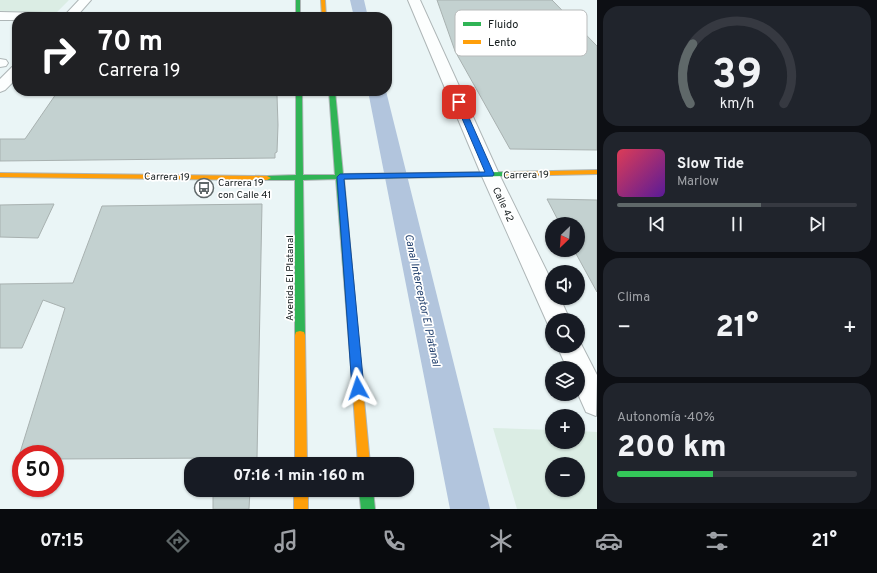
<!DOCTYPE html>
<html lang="es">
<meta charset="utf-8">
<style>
body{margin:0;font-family:Overpass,sans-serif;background:#20242c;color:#f1f3f6;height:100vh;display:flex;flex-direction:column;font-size:15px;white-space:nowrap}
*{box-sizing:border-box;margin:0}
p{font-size:13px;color:#9ea1a6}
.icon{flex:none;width:22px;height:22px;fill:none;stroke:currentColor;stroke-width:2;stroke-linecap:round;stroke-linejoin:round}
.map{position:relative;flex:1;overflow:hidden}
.details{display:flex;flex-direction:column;gap:6px;padding:6px;background:#0d0f14;width:280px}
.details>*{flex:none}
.guide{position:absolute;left:12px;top:12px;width:380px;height:84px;border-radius:16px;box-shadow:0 1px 3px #0004;background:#202124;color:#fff;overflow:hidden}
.needle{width:26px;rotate:205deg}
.fabs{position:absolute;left:545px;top:217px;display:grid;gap:8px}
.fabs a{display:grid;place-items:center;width:40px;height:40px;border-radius:50%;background:#171b24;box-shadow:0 1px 3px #0004;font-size:20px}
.speed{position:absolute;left:12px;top:445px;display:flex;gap:8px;font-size:20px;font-weight:700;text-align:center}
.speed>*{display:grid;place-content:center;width:52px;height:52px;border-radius:50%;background:#171b24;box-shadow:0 1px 3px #0004;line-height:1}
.speed .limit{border:6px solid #d22;background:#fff;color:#111}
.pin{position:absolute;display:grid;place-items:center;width:34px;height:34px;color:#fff;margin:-17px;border-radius:8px;box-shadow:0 2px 6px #0006}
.me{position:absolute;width:44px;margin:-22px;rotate:355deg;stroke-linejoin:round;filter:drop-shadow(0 0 3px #0008)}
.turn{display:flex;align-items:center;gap:14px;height:84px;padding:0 20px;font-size:18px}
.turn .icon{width:52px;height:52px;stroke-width:2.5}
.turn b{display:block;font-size:28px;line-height:34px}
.big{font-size:30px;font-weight:800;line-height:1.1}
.details .widget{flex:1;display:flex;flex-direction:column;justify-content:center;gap:6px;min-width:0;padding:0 14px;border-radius:16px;background:#20242c}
.details .dial{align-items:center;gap:0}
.dial svg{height:104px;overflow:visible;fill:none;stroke:#363941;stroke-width:7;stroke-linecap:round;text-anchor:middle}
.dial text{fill:#f1f3f6;stroke:none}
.song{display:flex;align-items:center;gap:12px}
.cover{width:48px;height:48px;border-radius:6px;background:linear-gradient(135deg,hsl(350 70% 55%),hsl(270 70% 35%))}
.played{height:4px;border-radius:2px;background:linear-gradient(90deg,#5f6869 60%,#363941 60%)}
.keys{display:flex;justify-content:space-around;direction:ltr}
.heat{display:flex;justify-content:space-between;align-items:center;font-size:22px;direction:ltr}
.charge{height:6px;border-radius:3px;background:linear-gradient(90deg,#34c759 40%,#363941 0)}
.trip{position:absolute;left:184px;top:457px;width:230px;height:40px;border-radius:16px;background:#171b24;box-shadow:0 1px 3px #0004;font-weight:800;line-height:40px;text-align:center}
.dock{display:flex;height:64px;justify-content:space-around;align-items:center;background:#090b0e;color:#9ea1a6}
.dock .icon{width:28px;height:28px}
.dock .active{color:#5f6869}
.dock b{font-size:18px;color:#f1f3f6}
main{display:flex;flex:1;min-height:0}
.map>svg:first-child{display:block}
.green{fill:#dbede4;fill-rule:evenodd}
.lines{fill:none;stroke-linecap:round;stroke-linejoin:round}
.canal{fill:#b2c5dd;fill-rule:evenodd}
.building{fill:#c3d1d0;stroke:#a8b1b0}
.street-casing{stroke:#aeb6b7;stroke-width:2}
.fast-casing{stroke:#aeb6b7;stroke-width:2}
.slow-casing{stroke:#aeb6b7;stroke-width:2}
.street{fill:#fcfefe;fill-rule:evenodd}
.fast{fill:#30b455;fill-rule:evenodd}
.slow{fill:#ff9f0a;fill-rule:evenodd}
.route{fill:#1a73e8;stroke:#114b97}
.labels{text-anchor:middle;stroke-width:3.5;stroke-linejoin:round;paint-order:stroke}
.street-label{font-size:10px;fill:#141c1d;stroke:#fff}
.poi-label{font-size:10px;fill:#141c1d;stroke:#fff;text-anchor:start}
.water-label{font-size:11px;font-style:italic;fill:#23416e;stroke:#fff}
.key{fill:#fff;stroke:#b8bbbb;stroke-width:1}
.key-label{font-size:11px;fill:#141c1d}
</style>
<main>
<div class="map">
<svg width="597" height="509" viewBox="0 0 597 509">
<rect width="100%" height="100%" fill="#eaf5f6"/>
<path class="green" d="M0,0H69L54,15L0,14Z
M493,428L552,430V442H578V431L597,432V509H517ZM552,464H578V490H552Z"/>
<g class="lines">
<path class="canal" d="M350,0H364L368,17H354Z
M368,91H386L490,509H450Z"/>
</g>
<path class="building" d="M437,0H552L597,46V150L510,149L455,51Z
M275,92V95H277L278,125L277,152L275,153V158L0,161V139H25L56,94Z
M547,199L597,200V292L574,250H578V224H560Z
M54,204L38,238L0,237V205Z
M262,204L257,458H251L250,464H213V458L55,459V454H21V459H18L65,308L43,300L22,348H0V284L73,283L102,206Z
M213,490H250L249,509H213Z"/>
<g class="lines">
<g class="street-casing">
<path id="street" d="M79,0H91L76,17H63Z
M408,0H420L499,174L552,282V298H560L570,320H552V328L549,327L546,320L481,174Z
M0,12L45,13L49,14L51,17H17V20H0Z
M0,59L6,60L8,63L6,66L0,67Z
M17,66V78L5,90L0,92V79L12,67Z
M578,338L597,375L596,416L586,412L578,394V368H567L557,346H578Z"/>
</g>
<g class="fast-casing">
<path id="fast" d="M296,0H300V17H296Z
M296,91H302L303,175H335L329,91H335L343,174L507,172L511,174L507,176L344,179L361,367L360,370L356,372L352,370L351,367L336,179L303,180L305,335L304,338L300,339L296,338L295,335V180H267L263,178L267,176L296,175Z
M359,490H373L375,509H361Z"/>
</g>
<g class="slow-casing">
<path id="slow" d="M321,0H325L326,17H322Z
M597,170V174L507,176L503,174L507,172Z
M0,173L267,176L271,178L267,180L0,177Z
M300,331L304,332L305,335L307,464H295V335L296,332Z
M356,362L360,364L361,367L370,464H358L351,367L352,364Z
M294,490H308V509H294Z"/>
</g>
<use href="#street" class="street"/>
<use href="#fast" class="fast"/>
<use href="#slow" class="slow"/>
</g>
<path class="route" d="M456,100L462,102L494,174L493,176L344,179L364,388L362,392L358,393L354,392L352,388L337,177L340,174L485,172L455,102Z"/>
<defs>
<g id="bus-ring" transform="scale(1)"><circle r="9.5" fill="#fff" stroke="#5f6869" stroke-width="1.5"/><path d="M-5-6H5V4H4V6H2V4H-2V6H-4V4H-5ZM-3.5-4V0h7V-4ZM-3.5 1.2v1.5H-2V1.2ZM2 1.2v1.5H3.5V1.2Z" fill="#5f6869"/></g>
</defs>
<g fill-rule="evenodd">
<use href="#bus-ring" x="204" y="188"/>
</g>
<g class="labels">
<g class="street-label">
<text transform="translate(526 174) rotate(-1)" y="4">Carrera 19</text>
<text transform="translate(167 176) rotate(1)" y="4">Carrera 19</text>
<text transform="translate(504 204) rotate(65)" y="4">Calle 42</text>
<text transform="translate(289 278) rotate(-90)" y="4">Avenida El Platanal</text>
</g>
<g class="poi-label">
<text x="218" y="186">Carrera 19<tspan x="218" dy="12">con Calle 41</tspan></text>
</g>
<g class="water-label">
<text transform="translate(423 300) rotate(78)" y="4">Canal Interceptor El Platanal</text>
</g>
</g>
<rect x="455" y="10" width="132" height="46" rx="6" class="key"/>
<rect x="463" y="22" width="18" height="4" fill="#30b455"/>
<rect x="463" y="40" width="18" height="4" fill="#ff9f0a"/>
<g class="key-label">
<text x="488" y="28">Fluido</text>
<text x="488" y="46">Lento</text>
</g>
</svg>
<div class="fabs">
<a><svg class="needle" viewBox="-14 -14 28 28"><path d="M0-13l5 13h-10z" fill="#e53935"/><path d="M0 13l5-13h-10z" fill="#9ea1a6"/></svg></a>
<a><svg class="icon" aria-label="sound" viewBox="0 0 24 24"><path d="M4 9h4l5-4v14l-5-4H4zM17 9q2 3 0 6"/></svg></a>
<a><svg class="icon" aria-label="search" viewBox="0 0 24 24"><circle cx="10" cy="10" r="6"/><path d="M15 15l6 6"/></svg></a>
<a><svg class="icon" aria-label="layers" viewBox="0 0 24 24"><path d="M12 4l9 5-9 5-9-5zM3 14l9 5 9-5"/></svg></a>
<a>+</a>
<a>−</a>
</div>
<div class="speed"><div class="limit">50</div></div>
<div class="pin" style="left:459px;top:102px;background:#d93025"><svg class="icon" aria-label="arrive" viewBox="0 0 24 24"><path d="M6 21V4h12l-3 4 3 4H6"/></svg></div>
<svg class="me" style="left:358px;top:388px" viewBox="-20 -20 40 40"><path d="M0-17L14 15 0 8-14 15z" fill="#1a73e8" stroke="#fff" stroke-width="4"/></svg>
<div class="trip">07:16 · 1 min · 160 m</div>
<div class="guide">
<div class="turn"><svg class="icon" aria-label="right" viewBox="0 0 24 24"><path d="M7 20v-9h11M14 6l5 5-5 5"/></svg><div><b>70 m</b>Carrera 19</div></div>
</div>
</div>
<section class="details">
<div class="widget dial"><svg viewBox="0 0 100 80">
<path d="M14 69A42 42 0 1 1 86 69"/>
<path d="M14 69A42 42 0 0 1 16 23" stroke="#5f6869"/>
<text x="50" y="56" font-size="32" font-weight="700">39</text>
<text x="50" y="72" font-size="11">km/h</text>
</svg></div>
<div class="widget">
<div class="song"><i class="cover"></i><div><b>Slow Tide</b><p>Marlow</p></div></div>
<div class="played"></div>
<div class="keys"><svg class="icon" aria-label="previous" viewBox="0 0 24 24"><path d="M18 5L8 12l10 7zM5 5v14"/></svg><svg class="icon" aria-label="pause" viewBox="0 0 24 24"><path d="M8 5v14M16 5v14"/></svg><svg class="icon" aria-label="next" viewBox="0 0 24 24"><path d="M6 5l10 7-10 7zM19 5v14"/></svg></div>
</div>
<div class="widget"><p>Clima</p>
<div class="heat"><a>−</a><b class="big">21°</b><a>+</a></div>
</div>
<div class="widget"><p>Autonomía · 40%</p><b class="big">200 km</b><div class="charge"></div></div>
</section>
</main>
<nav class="dock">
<b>07:15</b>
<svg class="icon active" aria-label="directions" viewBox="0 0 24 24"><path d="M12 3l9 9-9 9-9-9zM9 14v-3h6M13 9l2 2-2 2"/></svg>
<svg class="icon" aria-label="music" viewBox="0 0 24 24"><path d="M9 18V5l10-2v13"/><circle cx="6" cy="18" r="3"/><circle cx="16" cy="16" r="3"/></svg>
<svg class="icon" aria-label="phone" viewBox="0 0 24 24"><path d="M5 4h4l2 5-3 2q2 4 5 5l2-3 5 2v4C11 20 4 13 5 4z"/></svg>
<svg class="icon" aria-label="climate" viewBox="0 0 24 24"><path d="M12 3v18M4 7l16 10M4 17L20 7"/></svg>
<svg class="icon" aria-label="car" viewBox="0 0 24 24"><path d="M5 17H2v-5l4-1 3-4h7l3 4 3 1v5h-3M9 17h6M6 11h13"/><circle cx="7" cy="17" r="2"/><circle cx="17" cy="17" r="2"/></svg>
<svg class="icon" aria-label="filters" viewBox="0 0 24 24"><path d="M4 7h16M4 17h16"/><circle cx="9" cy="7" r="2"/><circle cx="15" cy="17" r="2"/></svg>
<b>21°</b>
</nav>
